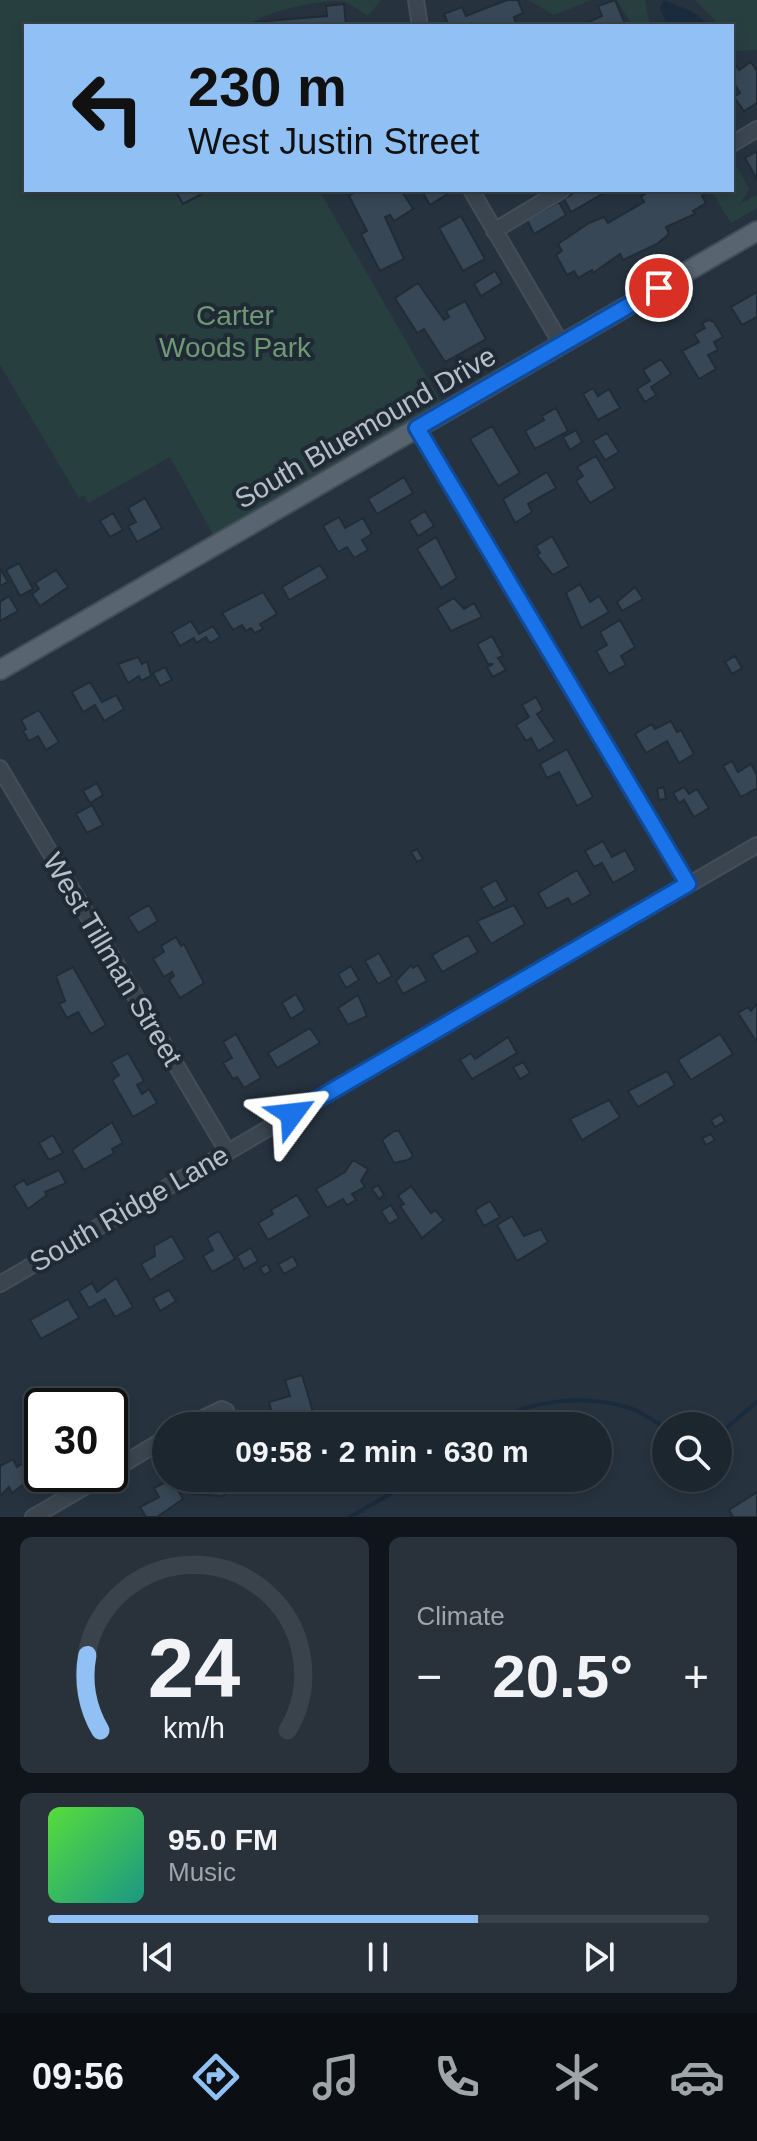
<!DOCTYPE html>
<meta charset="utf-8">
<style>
body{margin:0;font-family:Helvetica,sans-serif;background:#29323b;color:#f1f3f6;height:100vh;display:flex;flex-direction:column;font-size:30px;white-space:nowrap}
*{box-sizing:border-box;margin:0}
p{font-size:26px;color:#a0a5aa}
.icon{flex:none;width:44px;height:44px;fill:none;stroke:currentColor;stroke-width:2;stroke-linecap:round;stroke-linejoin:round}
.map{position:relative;height:1517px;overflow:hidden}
.side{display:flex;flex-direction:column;gap:20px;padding:20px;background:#0f151a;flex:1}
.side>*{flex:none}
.guide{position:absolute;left:24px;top:24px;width:710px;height:168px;border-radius:0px;box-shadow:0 4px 12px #0003,0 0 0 2px #3a434b;background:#91c0f4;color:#111;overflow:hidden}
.controls{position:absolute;left:652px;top:1412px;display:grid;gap:16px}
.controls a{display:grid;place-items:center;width:80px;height:80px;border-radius:50%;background:#1c262f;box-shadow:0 4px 12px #0003,0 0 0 2px #3a434b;font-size:40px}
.speed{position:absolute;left:24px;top:1388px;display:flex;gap:16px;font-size:40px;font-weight:700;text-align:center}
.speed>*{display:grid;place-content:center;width:104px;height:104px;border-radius:50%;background:#1c262f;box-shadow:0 4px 12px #0003,0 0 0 2px #3a434b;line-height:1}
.speed .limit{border:4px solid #111;border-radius:12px;background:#fff;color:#111}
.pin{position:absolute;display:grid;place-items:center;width:68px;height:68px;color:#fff;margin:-34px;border:4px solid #fff;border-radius:50%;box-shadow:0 2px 8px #0007}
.me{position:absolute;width:88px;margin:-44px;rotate:60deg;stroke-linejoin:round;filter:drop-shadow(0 0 6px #0008)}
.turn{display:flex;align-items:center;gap:28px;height:168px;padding:0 32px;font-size:36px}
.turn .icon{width:104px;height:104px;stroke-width:2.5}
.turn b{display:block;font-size:56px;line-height:68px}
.big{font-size:60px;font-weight:600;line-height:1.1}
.side .card{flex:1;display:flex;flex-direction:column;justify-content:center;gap:12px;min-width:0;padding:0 28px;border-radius:12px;background:#29323b}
.side .dial{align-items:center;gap:0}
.dial svg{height:208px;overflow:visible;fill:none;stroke:#3a434b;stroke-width:7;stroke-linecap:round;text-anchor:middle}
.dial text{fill:#f1f3f6;stroke:none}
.song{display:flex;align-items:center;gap:24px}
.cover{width:96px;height:96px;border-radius:12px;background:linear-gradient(135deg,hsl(110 70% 55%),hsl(170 70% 35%))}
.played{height:8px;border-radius:4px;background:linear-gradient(90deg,#91c0f4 65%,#3a434b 65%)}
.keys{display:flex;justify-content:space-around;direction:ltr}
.heat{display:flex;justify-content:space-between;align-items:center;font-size:44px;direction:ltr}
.side .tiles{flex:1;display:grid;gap:20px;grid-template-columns:1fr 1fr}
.card:last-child{grid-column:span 2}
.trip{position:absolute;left:152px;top:1412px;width:460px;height:80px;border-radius:40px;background:#1c262f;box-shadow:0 4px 12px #0003,0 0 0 2px #3a434b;font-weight:600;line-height:80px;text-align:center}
.dock{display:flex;height:128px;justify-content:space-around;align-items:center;background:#0b0f13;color:#a0a5aa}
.dock .icon{width:56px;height:56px}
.dock .on{color:#91c0f4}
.dock b{font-size:36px;color:#f1f3f6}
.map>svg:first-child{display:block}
.green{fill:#283f40}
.water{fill:#192b3d}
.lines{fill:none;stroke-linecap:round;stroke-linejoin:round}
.stream{stroke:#192b3d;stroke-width:4}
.building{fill:#384755;stroke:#212c36;stroke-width:2}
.minor-casing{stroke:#444e58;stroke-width:18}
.major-casing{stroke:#444e58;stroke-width:22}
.minor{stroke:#3a454f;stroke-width:14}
.major{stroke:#58646f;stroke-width:18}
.route-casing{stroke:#114b97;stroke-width:20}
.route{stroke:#1a73e8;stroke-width:14}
.labels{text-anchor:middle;stroke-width:8;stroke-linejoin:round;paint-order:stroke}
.park-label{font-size:28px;fill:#6f9975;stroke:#1f2a34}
.street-label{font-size:28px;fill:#b7c0c9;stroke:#1f2a34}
</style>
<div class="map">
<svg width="757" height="1517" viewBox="0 0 757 1517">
<rect width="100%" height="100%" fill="#26333f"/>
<path class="green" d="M0,0H381L368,16C360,11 349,2 340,1C322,0 260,11 250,26H26V190H319L441,402L213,534L170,457L88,503L84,495L79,498L0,365Z
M528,0H592L554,15Z
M617,0H645L650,26H633Z
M695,0H757V50L734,51L732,26H720Z
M732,158L749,189L740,204L757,195V208L731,223L711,190H732Z"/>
<path class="water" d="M664,0L695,13L710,26H667L660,8Z"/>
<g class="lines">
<path class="stream" d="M488,1426C525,1400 582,1394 627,1407C640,1411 654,1421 666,1428
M718,1435L757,1402
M350,1517L418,1478"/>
</g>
<path class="building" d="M507,0H518L523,13L514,17L517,26H449L444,14L462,7L466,16Z
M615,0L626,26H579L602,16L598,6Z
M344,4L346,26H256L255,22L327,16L326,6Z
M751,62L757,71V103L744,111L734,97L740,93L732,80V66L735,64L739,70Z
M757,151V179L745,158Z
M175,190H209L183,204Z
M359,190H401L413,209L394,221L390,215L385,217L404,259L380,271L361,234L367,231L349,196Z
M428,190H451L452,191L430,205L423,193Z
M579,190H609L571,212L564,199Z
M652,190H709L702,196L706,203L693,211L695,214L666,227L669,234L657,244L623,260L620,254L593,273L592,270L578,278L574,271L567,275L556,255L562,251L558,244L589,223L604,217L608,223L644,202L641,196Z
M559,202L566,215L534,234L527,220Z
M461,216L485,259L463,271L439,228Z
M495,271L502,283L481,296L474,284Z
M418,283L444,320L449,317L446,311L465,301L486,339L445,362L424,329L417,333L395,298Z
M757,292V317L742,325L731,307Z
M709,320L714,322L723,337L714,342L718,350L708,355L716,369L699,379L682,351L699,342L694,334L705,328L702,323Z
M661,359L671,374L651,387L656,395L645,402L637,389L650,381L643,370Z
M593,388L598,396L609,389L620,408L598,420L583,394Z
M556,408L568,431L535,449L525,431L544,420L542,416Z
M492,426L520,473L498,486L470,439Z
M576,430L582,442L570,450L563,437Z
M607,433L619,452L605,460L593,441Z
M596,456L615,488L590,503L576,481L583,476L577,467Z
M547,472L556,488L528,504L532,512L515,523L503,499Z
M404,477L413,493L377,514L368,499Z
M145,498L162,528L137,542L128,526L136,522L128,508Z
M425,511L434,526L418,536L409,521Z
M113,513L123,530L110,537L100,521Z
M339,517L345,528L363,518L372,534L362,540L368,550L354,558L347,547L338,552L323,526Z
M552,536L569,566L553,575L537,555L540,553L536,546Z
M436,537L457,578L441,588L417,549Z
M19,563L33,589L20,596L6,570Z
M320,565L328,578L289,600L282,587Z
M0,568L8,582L0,586Z
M56,570L68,587L40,606L32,594L39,589L35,583Z
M580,584L590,602L599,596L609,612L581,628L566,593Z
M635,587L643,599L622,611L617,602Z
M263,592L277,614L260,624L263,629L255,633L251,628L246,631L242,625L233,630L222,613Z
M9,596L18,611L0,621V602Z
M454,598L464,609L474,603L482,617L451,631L437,608Z
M620,620L635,647L621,656L626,665L609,674L596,651L607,645L600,632Z
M191,621L199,634L213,626L220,637L210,643L206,637L196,643L194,638L180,646L172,632Z
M492,636L503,656L498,658L506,670L493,677L487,667L493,664H488L477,644Z
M735,656L742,668L732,674L725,662Z
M138,657L142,664L147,661L151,676L141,681L139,676L128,683L118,664Z
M165,667L172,680L160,686L153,673Z
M90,682L102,702L116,695L124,709L104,721L95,705L83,712L72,692Z
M536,697L543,710L537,714L555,741L538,751L531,738L526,741L516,725L529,717L522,705Z
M39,710L59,742L46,750L38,736L29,741L23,731L26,729L21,720Z
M671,721L677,732L681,730L694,754L679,763L667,741L646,753L635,734L652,724L655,729Z
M567,749L593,797L577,806L559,772L547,778L540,764Z
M732,761L738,772L751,764L757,775V788L741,797L723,766Z
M97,783L103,795L90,803L83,791Z
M664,787L666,799L659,800L657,789Z
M684,787L689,794L697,789L709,808L694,817L684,800L679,803L673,793Z
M92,805L103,825L87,833L76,814Z
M603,841L612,857L625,850L636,870L613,883L602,863L594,867L585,851Z
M417,849L423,859L417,862L411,852Z
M577,870L591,894L572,905L568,898L547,909L538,893Z
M496,880L507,900L493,908L481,888Z
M149,905L158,921L138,933L128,917Z
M514,905L525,924L491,944L477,921Z
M468,935L478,952L442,972L432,955Z
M176,937L181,946L184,944L204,983L180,998L169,980L174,976L172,972L164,977L153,959L164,952L161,946Z
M379,953L392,976L378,984L365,961Z
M411,965L413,968L418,965L427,981L403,994L396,981Z
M351,966L359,980L346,988L338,974Z
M73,967L106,1025L91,1034L78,1012L67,1018L59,1004L65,1001L56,976Z
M296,994L305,1010L291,1019L282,1003Z
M358,995L367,1016L348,1025L338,1008Z
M757,1004V1040L756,1041L738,1013L748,1007L751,1011Z
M310,1028L320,1043L277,1068L268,1053Z
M236,1034L261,1078L244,1088L237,1077L233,1079L223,1063L232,1058L223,1042Z
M720,1034L733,1054L691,1080L678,1060Z
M508,1037L517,1053L472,1079L460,1060L471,1053L475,1059Z
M128,1053L144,1081L137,1085L142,1094L149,1089L157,1103L133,1117L112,1080L119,1075L111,1062Z
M523,1062L530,1073L520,1079L513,1067Z
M667,1071L675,1085L638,1107L628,1091Z
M609,1100L620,1117L582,1140L570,1119Z
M721,1114L725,1121L715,1127L711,1120Z
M112,1122L123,1143L112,1149L114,1153L84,1170L72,1150Z
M394,1131H399L413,1156L408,1160L394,1163L382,1140Z
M711,1134L715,1140L706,1145L702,1138Z
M53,1135L63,1153L49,1160L39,1143Z
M353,1160L368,1169L361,1181L365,1187L352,1194L356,1200L347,1205L343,1199L327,1208L316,1189L345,1172Z
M59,1170L66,1183L45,1192L47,1195L28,1209L14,1186L24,1180L27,1185Z
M378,1185L384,1195L379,1199L372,1189Z
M411,1186L431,1213L435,1210L444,1220L422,1238L400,1206L404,1204L398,1196Z
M297,1195L310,1216L268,1240L258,1223L273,1214L271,1210Z
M490,1201L500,1217L484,1226L475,1210Z
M391,1205L399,1218L389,1224L381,1211Z
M512,1216L524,1236L541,1229L548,1242L517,1261L497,1225Z
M219,1231L235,1259L212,1272L203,1256L213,1250L207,1238Z
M172,1236L185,1259L150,1280L141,1264L155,1256L154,1246Z
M251,1248L258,1261L244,1269L237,1256Z
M293,1256L298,1266L284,1274L278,1264Z
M267,1264L271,1271L264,1275L260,1268Z
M116,1278L133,1307L115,1317L105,1299L89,1308L79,1291L92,1283L97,1292Z
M169,1290L176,1301L160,1311L153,1298Z
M68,1299L79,1318L41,1339L30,1320Z
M302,1375L313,1412L274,1420L269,1402L290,1396L285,1380Z
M13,1459L17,1467L25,1462L33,1477L12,1493L9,1487L0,1496V1466Z
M192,1478H225L224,1496L191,1494Z
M171,1479L183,1499L157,1517H146L140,1507L159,1497L154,1488Z
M757,1492V1517H733L729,1510Z"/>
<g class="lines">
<g class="minor-casing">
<path id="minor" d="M416,0L420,26
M732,144L757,129
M471,190L562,345
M494,231L562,190
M417,428L688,884
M0,768L227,1151
M0,1284L757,845
M186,1426L222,1409L226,1411L224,1426
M110,1472L166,1438
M33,1517L107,1474"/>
</g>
<g class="major-casing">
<path id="major" d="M0,670L757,231"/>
</g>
<use href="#minor" class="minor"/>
<use href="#major" class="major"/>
</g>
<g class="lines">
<g class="route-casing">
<path id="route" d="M292,1114L688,884L417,428L659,288"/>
</g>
<use href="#route" class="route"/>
</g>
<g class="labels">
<g class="park-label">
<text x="235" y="325">Carter<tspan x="235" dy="32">Woods Park</tspan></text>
</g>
<g class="street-label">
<text transform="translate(365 427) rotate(-30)" y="10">South Bluemound Drive</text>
<text transform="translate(113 959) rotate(59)" y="10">West Tillman Street</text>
<text transform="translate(129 1208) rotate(-30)" y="10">South Ridge Lane</text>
</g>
</g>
</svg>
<div class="controls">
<a><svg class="icon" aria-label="search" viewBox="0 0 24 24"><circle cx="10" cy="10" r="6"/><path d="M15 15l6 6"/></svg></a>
</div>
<div class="speed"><div class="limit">30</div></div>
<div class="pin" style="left:659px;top:288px;background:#d93025"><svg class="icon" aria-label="arrive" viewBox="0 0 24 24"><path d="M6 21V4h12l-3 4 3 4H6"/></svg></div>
<svg class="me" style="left:292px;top:1114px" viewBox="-20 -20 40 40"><path d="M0-17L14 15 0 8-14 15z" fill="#1a73e8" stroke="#fff" stroke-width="4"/></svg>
<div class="trip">09:58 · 2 min · 630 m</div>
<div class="guide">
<div class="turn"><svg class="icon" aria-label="left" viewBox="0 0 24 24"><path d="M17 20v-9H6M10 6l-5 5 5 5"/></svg><div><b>230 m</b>West Justin Street</div></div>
</div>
</div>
<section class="side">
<div class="tiles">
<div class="card dial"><svg viewBox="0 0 100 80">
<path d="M14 69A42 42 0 1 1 86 69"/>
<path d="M14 69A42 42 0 0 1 9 40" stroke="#91c0f4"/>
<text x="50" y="56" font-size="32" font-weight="700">24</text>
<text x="50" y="72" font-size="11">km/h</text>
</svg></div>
<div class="card"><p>Climate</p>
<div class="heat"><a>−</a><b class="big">20.5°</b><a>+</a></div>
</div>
<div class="card">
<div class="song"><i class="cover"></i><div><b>95.0 FM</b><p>Music</p></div></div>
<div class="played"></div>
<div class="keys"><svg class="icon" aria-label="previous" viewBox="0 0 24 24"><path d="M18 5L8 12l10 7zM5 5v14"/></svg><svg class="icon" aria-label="pause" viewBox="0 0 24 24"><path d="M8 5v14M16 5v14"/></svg><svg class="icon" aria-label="next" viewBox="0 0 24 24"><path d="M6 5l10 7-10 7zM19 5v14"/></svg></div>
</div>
</div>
</section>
<nav class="dock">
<b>09:56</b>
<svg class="icon on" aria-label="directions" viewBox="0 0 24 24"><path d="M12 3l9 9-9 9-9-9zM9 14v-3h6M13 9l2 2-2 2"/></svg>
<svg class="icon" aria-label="music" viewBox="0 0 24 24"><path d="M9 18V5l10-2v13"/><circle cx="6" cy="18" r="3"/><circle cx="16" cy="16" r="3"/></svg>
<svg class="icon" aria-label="phone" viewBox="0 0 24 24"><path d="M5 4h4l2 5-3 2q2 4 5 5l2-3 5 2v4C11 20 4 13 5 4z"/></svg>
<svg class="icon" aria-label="climate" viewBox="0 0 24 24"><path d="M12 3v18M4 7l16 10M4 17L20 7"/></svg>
<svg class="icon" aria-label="car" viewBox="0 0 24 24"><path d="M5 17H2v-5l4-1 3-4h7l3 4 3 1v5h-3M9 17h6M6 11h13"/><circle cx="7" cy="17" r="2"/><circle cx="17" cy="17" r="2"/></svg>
</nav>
